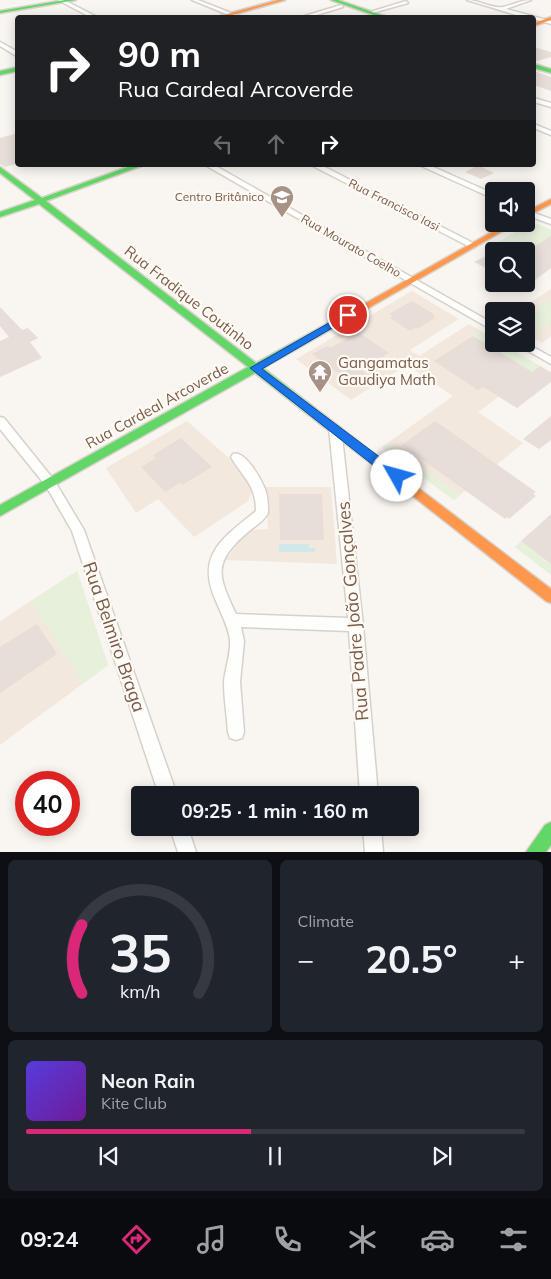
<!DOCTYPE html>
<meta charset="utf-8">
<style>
body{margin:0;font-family:Mulish,sans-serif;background:#20242c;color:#f1f3f6;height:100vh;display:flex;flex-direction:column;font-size:19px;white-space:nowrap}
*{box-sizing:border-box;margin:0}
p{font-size:16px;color:#9ea1a6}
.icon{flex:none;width:28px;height:28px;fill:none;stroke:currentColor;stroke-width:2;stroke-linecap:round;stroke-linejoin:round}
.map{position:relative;height:852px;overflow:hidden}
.details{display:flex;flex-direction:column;gap:8px;padding:8px;background:#0d0f14;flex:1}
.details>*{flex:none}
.hud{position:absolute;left:15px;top:15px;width:521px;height:152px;border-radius:5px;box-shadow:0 2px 12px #0003;background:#202124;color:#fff;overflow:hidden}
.tools{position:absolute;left:485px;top:182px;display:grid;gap:10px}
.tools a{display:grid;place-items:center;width:50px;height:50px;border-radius:5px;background:#171b24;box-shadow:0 2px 12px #0003;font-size:25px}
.speed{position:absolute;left:15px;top:771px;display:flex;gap:10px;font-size:25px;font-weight:700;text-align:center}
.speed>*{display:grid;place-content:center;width:65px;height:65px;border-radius:50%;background:#171b24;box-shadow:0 2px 12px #0003;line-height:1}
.speed .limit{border:8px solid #d22;background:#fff;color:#111}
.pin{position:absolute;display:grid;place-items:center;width:42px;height:42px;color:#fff;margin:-21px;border:2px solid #fff;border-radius:50%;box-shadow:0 1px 5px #0007}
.me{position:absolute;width:55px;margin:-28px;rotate:308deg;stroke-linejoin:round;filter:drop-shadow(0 0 4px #0008)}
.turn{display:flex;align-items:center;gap:18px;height:105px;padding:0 20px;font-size:22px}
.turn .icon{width:65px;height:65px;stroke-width:2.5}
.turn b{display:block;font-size:35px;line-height:42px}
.lanes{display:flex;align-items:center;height:48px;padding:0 20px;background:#0003;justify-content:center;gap:25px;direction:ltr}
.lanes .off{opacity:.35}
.big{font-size:38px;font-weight:700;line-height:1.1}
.details .tile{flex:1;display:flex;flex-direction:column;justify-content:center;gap:8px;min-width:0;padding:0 18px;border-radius:8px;background:#20242c}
.details .dial{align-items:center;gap:0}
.dial svg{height:130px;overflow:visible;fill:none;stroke:#363941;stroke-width:7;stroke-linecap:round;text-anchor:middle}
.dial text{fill:#f1f3f6;stroke:none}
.song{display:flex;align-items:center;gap:15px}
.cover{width:60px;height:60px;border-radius:8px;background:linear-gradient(135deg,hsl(250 70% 55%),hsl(280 70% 35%))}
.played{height:5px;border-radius:2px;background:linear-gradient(90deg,#db2777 45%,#363941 45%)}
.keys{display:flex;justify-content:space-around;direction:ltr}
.heat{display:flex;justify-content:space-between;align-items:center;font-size:28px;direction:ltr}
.details .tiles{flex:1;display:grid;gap:8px;grid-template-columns:1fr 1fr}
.tile:last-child{grid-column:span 2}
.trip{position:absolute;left:131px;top:786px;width:288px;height:50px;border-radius:5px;background:#171b24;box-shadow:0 2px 12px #0003;font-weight:700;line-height:50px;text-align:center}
.tabs{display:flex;height:80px;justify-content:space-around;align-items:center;background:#090b0e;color:#9ea1a6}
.tabs .icon{width:35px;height:35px}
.tabs .current{color:#db2777}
.tabs b{font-size:22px;color:#f1f3f6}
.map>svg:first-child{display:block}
.residential{fill:#f2e8de}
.green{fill:#e7f0db}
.water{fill:#d0e8ea}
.building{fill:#e6ded7}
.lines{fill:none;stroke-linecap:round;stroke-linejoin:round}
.street-casing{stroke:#d7d1cb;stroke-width:3}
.fast-casing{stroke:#d9d2cb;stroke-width:3}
.slow-casing{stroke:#d9d2cb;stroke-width:3}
.street{fill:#fefefd;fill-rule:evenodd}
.fast{fill:#63d668;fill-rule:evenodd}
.slow{fill:#ff974d;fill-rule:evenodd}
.route{fill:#1a73e8;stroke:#114b97}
.labels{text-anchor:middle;stroke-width:4.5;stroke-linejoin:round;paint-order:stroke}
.far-poi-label{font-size:12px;fill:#7a5c4d;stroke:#fffaf3;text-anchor:end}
.far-street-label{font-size:12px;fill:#7a5c4d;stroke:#fffaf3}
.street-label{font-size:15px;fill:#7a5c4d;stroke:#fffaf3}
.poi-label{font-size:15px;fill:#7a5c4d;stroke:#fffaf3;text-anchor:start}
.near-street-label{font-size:18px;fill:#7a5c4d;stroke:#fffaf3}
</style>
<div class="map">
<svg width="551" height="852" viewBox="0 0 551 852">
<rect width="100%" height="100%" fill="#f9f5f0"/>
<path class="residential" d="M551,289V336L542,343L526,334V311H517Z
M412,291L459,319L410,350L419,356L469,324L494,339V344H502L540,366L478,412L523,443L454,500L382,447L453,396L407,365L351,400L296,359Z
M187,421L239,467L251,486L252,492L248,501L194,537L158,499L136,513L106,468Z
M265,487H331L337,564L225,560L249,530L268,529Z
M77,571L108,665L0,745V621Z"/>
<path class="green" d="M529,224H538L551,230V237C526,252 523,257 495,244Z
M547,301L551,303V324L543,330L526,321V316Z
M481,331L494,339V344H502L540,366L532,372L473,336Z
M388,443L460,495L454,500L382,447Z
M521,541L551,564V575L515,547Z
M77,571L108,665L83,684L31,601Z"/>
<path class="water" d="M279,544H309V548H315V552H279Z"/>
<path class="building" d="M534,47L551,52V57L534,62Z
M534,71L551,77V91L534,85Z
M18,133V163L5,167L0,164V138Z
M478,165L494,173L481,179L465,172Z
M551,236V268L526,287V252Z
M494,252V272L474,262Z
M412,301L435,315L433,316L435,318L417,329L415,328L410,331L390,318L393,316L389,314Z
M0,307L22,330L28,328L38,338L30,342L42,358L0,377V341L9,337L0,326Z
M358,332L389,353L362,370L367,374L352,383L312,354L327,346L331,348Z
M473,336L532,372L540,366L547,370L551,372V382L517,408L483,387L478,390L434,361Z
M551,416V440L539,449L523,439Z
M435,421L536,492L533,494L536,496L509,519L507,517L505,519L402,445Z
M181,438L212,467L182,485L181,482L165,492L141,467L156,458L153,455Z
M279,494H322L324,540H280Z
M551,514V564L521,541Z
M37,624L57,654L0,693V647Z"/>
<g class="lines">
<g class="street-casing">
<path id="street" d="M58,0H64L99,18H92Z
M192,0H198L244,18H236Z
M467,0C479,0 492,9 503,7C513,5 521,0 531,0L506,9L551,21V24L534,19V18H526Z
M406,1L408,3L372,13L370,12Z
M341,5L343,7L307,18H298Z
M0,42L18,52V57L0,46Z
M534,98L551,103V107L534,102Z
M534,124L551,131V135L534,128Z
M205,165H214L494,324V331Z
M311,165H321L477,245L473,248L470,247Z
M419,165H429L494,194V199Z
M526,210L551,219V224L526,215Z
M526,343L551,357V364L516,344Z
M0,417L4,418L54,480L84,530L177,795H159L72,531L46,486L0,429Z
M335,424L341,428L363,625L378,795H360L349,631L241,627L244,641L240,682L244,732L242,738L236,740L230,738L228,732C227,716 224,699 224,682C225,669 231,654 230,641C229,627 221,614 216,601C195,555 223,538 256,511C256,484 243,478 231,457L233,454C245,450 261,479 265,489C268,497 268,505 268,513C264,521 255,526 248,532C213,562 217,575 236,614L348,618L329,428Z
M170,828H188L196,852H178Z
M363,828H381L383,852H365Z"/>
</g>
<g class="fast-casing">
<path id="fast" d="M65,0H76L0,13V11Z
M331,0H338L390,18H382Z
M534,64L551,69V73L534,68Z
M18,67V71L0,75V71Z
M133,165H144L46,201L256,363L352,310H358V314L263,368L417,487L419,490L417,493H409L255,373L0,516V505L248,367L39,204L0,217V212L35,200L0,173V167L42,198Z
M551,822V845L546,852H526L545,825Z"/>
</g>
<g class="slow-casing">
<path id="slow" d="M278,0H285L222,18H213Z
M551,17V20L534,26V23Z
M551,199V204L526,217V212Z
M506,224H515L358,314H352L350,312Z
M413,485L417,487L551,589V603L546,601L409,493L407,490L409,487Z"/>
</g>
<use href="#street" class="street"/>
<use href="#fast" class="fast"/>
<use href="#slow" class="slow"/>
</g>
<path class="route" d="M348,312L351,313V317L262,369L401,473L403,476L401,480H392L250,368Z"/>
<defs>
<g id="school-pin" transform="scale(1.25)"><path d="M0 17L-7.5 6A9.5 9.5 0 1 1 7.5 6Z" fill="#a69286" stroke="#fffaf3"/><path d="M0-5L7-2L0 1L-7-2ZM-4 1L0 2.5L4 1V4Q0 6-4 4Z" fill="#fff"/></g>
<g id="temple-pin" transform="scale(1.25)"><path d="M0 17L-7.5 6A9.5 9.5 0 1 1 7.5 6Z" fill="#a69286" stroke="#fffaf3"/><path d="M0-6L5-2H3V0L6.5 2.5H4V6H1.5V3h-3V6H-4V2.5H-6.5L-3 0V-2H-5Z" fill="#fff"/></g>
</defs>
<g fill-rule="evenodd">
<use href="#school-pin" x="282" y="197"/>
<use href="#temple-pin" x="320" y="372"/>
</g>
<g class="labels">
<g class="far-poi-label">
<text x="264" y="201">Centro Britânico</text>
</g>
<g class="far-street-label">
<text transform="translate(394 205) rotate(27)" y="4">Rua Francisco Iasi</text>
<text transform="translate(351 246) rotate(30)" y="4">Rua Mourato Coelho</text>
</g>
<g class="street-label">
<text transform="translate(189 298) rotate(38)" y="5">Rua Fradique Coutinho</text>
<text transform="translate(157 406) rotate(-29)" y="5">Rua Cardeal Arcoverde</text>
</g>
<g class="poi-label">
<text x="338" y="368">Gangamatas<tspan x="338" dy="17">Gaudiya Math</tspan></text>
</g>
<g class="near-street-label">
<text transform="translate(353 611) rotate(-95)" y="6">Rua Padre João Gonçalves</text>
<text transform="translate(114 637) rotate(71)" y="6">Rua Belmiro Braga</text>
</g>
</g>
</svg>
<div class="tools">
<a><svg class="icon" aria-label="sound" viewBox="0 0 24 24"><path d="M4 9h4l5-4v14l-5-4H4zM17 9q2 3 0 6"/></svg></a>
<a><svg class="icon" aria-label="search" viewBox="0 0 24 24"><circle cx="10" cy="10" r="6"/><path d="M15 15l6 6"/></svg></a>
<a><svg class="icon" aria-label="layers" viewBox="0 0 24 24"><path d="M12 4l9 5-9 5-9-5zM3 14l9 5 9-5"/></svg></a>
</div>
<div class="speed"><div class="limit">40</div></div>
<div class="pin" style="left:348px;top:315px;background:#d93025"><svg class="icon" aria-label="arrive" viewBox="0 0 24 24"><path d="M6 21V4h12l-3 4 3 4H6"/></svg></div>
<svg class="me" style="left:397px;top:476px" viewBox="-20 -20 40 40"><circle r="19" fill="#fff"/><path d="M0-13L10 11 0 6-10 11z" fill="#1a73e8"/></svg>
<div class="trip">09:25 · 1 min · 160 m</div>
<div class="hud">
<div class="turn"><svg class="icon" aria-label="right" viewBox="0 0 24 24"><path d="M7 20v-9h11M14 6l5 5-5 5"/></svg><div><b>90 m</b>Rua Cardeal Arcoverde</div></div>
<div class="lanes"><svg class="icon off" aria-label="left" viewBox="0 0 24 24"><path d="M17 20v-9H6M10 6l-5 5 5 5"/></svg><svg class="icon off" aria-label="ahead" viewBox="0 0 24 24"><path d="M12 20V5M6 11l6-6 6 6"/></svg><svg class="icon" aria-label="right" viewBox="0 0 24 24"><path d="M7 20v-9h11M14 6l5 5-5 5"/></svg></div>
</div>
</div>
<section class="details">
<div class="tiles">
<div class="tile dial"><svg viewBox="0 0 100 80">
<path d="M14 69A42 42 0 1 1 86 69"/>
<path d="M14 69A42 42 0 0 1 14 27" stroke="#db2777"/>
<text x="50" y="56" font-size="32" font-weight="700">35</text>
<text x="50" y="72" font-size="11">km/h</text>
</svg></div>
<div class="tile"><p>Climate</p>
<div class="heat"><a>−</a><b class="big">20.5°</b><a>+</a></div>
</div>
<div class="tile">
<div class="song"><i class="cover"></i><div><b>Neon Rain</b><p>Kite Club</p></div></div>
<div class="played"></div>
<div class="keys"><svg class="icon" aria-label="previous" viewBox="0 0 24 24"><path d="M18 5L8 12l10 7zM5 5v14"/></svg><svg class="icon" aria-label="pause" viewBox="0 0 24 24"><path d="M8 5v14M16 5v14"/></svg><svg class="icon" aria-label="next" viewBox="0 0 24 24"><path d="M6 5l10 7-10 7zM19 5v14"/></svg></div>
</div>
</div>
</section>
<nav class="tabs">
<b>09:24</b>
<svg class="icon current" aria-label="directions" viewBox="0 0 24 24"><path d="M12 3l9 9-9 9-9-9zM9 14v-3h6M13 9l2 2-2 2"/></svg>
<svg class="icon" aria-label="music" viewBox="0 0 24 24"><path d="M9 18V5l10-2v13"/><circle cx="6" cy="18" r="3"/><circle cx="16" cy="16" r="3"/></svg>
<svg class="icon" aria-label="phone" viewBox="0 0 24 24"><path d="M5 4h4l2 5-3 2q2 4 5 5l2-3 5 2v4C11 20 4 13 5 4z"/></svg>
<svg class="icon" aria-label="climate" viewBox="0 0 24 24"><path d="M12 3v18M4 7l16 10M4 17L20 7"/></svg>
<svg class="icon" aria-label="car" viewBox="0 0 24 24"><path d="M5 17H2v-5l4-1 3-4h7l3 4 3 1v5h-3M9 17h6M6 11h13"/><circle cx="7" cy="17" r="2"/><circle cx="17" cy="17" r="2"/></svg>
<svg class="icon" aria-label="filters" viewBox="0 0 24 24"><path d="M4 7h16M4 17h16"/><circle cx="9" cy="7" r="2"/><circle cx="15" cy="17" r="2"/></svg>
</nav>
